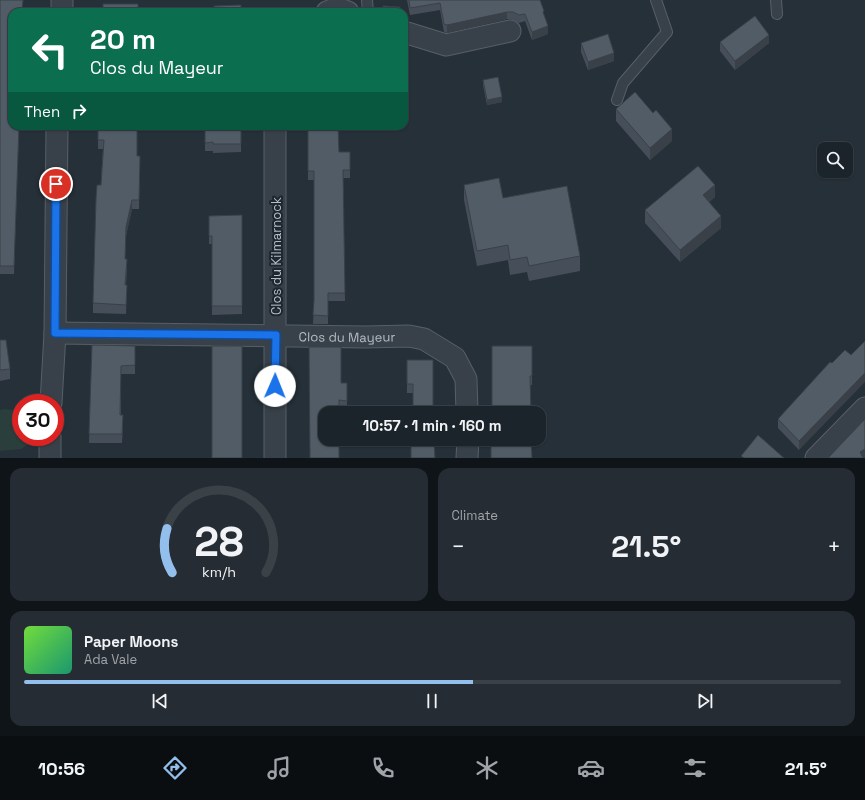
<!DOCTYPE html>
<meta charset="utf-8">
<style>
body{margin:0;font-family:"Space Grotesk",sans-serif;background:#252c33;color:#f1f3f6;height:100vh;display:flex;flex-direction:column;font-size:15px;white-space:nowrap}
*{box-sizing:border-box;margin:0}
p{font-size:13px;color:#a0a4a9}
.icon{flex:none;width:22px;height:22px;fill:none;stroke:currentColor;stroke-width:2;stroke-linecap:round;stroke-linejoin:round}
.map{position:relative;height:458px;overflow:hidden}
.side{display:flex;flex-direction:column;gap:10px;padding:10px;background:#0f1418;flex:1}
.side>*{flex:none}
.hud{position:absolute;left:8px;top:8px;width:400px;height:122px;border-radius:12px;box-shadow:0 1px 3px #0004,0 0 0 1px #3a4147;background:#0b6e4f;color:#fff;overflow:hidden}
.controls{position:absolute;left:817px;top:142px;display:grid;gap:8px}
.controls a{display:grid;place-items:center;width:36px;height:36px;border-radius:8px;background:#1c242b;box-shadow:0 1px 3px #0004,0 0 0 1px #3a4147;font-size:20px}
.speed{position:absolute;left:12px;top:394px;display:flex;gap:8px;font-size:20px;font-weight:700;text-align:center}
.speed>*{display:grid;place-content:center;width:52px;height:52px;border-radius:50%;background:#1c242b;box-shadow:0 1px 3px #0004,0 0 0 1px #3a4147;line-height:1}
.speed .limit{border:6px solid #d22;background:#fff;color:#111}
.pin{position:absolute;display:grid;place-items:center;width:34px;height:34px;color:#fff;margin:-17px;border:2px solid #fff;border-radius:50%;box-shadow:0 1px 4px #0007}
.me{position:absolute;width:44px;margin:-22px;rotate:1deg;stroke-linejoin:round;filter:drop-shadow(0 0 3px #0008)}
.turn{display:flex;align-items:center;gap:14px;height:84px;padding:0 16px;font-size:18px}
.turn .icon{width:52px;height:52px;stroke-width:2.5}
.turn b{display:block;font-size:28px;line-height:34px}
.then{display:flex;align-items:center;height:38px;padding:0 16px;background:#0003;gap:8px;font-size:15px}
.big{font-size:30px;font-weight:600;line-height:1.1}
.side .card{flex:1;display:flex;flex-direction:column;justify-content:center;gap:6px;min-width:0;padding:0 14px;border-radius:12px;background:#252c33}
.side .dial{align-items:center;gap:0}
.dial svg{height:104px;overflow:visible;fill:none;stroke:#3a4147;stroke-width:7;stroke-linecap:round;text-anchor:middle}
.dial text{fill:#f1f3f6;stroke:none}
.song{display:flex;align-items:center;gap:12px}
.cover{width:48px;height:48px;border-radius:6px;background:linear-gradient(135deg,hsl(100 70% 55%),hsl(160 70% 35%))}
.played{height:4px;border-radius:2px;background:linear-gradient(90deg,#92bfec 55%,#3a4147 55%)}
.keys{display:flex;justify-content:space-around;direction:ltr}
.heat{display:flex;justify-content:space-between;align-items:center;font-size:22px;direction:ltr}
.side .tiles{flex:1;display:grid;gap:10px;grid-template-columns:1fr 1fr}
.card:last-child{grid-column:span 2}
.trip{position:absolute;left:318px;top:406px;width:228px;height:40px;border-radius:12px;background:#1c242b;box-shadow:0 1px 3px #0004,0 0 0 1px #3a4147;font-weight:600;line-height:40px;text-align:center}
.tab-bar{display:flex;height:64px;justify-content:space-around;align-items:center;background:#0b0e11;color:#a0a4a9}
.tab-bar .icon{width:28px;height:28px}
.tab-bar .active{color:#92bfec}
.tab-bar b{font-size:18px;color:#f1f3f6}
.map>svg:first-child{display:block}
.green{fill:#2a3e3c}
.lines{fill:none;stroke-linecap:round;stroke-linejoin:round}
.lane-casing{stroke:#575f67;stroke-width:12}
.street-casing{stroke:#575f67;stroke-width:23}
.lane{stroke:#384149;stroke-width:10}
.street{stroke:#384149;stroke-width:21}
.wall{fill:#464f59}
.shaded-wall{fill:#394048}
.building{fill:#515c67;stroke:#394048}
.route-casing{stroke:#114b97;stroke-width:10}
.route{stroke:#1a73e8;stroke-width:7}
.labels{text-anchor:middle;stroke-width:4;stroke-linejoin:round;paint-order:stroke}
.street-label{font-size:13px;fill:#b4bcc5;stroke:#1e262e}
</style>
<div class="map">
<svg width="865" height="458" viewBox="0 0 865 458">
<rect width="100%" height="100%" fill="#253039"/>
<path class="green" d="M4,409L12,410L21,414V437H31L30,443L21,449L0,451V410Z"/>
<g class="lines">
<g class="lane-casing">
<path id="lane" d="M367,0L368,12
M776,0L777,14
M617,100L623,83L667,32L656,0"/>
</g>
<g class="street-casing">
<g id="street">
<path d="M62,12V0"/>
<path d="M327,12L337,8L348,12"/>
<path d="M404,32L446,45L510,31"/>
<path id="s1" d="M55,333L365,337L409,336L424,339L455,358L466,379L467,413"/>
<path d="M51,403L55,333L57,126"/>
<path d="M50,458V437"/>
<path d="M275,458V126"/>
<path d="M467,458L468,439"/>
<path d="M816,458L865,408"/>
</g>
</g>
<use href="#lane" class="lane"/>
<use href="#street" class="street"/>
</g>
<path class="wall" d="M0,0L19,126L14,274H0Z
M407,0H540L548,34L532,40L525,21L519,23L513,20L507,19L447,33L444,32L440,10L410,15Z
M720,42L769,43L735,70L720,51Z
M581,43L614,61L588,70L581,52Z
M483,80L502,102L487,105L483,85Z
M616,109L672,141L650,160L616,121Z
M98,126L137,156H140L139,209H132L126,236L125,259L127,269L126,285H127L126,314L93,313V303L103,149H98Z
M205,126H241V152L213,153V151H205Z
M308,126L339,152H350V178H343L345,301H328V324H313L314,301V180H308Z
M464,185L503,198L580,256V271L529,281L527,272L510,275L508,260L477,266L464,200Z
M715,197L709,202L721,228L680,262L645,223V210Z
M242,215V314L212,315V244H209V216Z
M0,340L10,369V379L0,381Z
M92,345L135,346V374H121V415L123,424L122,443H89Z
M532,346V385H530L492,413Z
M309,347L341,383H347V409H339Z
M407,360L433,413L413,393H407Z
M832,363L799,450L778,428V419Z"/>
<path class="shaded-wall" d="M507,12V19L447,33V25Z
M548,26V34L532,40V32Z
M769,35V43L735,70V61Z
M614,53V61L588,70V62Z
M502,97V102L487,105V100Z
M672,129V141L650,160V148Z
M715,185V197L703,208V195Z
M132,200V209L126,236L125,268L126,227Z
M721,216V228L680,262V250Z
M127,259V269L125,294V285Z
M865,373V382L799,450V441Z
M865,449V458H860V452Z"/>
<path class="building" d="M0,0H23L22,12H12V126H19L14,266H0Z
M409,0H540L544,11L543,12L548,26L532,32L525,14L519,15L513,12H507L447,25L444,24L440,3L410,8Z
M103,4H138V12H103Z
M241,5V12H214V6Z
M383,6L400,7L399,12H383Z
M755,16L769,35L735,61L720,42Z
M608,34L614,53L588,62L581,43Z
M498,77L502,97L487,100L483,80Z
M635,92L653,113L656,110L672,129L650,148L616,109Z
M98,126H137V156H140L139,200H132L126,227L125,259H127L125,285H127L126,305L93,303L96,199L97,185H101L104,140H98Z
M205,126H241V144H213V142L205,143Z
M308,126H338L339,152H350V170H343L345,293H328V316L313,315L314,300V171H308Z
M698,166L715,185L703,195L721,216L680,250L645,210Z
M499,178L503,198L567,186L580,256L529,266L527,257L510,260L508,245L477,251L464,185Z
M242,215V306H212V236H209V216Z
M0,340H6L10,369L0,370Z
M865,341V373L799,441L778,419L830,362L832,363L845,350L851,355Z
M92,345L135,346V365L121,366L120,415H123L122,434H89Z
M212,346H242V458H212Z
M492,346H532V376H530L531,413H492Z
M309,347H341V383H347V401L339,400V413H325V439H339V458H310Z
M407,360H433V413H413V384H407Z
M865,419V449L860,452L863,458H828Z
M758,435L784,458H744L741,456Z
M411,439H434L435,458H411Z
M493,439H531L532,458H491V446H493Z"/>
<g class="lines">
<g class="route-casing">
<path id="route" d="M56,184L55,333L276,335L275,386"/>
</g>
<use href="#route" class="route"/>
</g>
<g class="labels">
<g class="street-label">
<text transform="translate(276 256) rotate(-90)" y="5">Clos du Kilmarnock</text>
<text dy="5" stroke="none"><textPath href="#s1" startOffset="292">Clos du Mayeur</textPath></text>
</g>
</g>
</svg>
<div class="controls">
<a><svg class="icon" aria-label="search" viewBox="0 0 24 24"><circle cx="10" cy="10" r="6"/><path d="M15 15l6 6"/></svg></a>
</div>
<div class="speed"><div class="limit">30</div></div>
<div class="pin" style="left:56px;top:184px;background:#d93025"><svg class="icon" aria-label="arrive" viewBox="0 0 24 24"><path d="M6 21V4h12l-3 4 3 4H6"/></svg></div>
<svg class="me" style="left:275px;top:386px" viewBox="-20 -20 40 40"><circle r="19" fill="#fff"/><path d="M0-13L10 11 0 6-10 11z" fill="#1a73e8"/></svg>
<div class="trip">10:57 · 1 min · 160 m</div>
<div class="hud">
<div class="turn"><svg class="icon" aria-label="left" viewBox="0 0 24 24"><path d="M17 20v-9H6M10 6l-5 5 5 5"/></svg><div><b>20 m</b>Clos du Mayeur</div></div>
<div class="then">Then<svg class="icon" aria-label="right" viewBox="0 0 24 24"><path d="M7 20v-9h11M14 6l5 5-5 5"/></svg></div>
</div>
</div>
<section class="side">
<div class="tiles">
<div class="card dial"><svg viewBox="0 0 100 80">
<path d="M14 69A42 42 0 1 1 86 69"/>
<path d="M14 69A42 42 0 0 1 10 35" stroke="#92bfec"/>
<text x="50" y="56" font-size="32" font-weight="700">28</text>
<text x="50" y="72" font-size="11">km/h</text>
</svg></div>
<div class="card"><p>Climate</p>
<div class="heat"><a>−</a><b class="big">21.5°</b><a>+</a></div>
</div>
<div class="card">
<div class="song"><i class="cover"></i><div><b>Paper Moons</b><p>Ada Vale</p></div></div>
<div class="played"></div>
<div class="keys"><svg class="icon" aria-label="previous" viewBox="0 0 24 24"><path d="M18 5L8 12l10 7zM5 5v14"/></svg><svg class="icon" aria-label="pause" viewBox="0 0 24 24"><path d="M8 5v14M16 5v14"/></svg><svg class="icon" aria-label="next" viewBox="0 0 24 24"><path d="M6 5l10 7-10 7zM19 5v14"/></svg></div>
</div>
</div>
</section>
<nav class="tab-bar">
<b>10:56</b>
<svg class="icon active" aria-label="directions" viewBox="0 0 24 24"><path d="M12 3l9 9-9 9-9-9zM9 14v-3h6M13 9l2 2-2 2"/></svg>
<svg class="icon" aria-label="music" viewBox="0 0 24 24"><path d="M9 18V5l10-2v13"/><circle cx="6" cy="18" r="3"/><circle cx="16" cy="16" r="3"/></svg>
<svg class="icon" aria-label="phone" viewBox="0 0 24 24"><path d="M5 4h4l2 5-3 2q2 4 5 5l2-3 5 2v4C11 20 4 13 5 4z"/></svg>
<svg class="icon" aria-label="climate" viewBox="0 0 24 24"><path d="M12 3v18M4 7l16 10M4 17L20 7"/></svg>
<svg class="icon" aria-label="car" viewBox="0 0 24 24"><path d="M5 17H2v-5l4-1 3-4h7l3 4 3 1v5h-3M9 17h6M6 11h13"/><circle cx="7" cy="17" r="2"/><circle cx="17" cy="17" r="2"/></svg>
<svg class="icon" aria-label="filters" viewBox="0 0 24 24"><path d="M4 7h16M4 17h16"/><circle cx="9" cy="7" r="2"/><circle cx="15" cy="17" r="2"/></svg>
<b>21.5°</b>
</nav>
